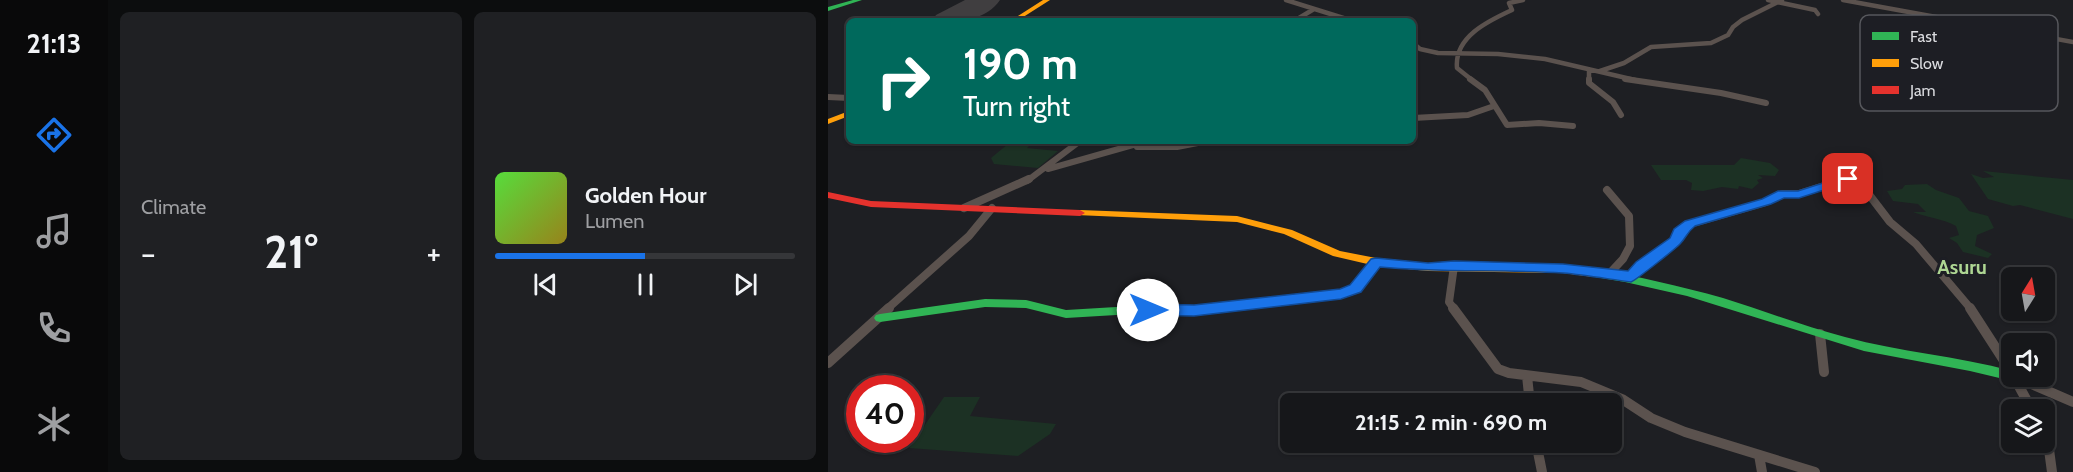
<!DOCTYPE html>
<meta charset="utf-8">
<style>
body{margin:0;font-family:Cabin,sans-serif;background:#1f2023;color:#f1f3f6;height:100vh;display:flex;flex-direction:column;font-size:22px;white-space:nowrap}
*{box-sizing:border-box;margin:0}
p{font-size:20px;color:#9e9fa2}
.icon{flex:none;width:33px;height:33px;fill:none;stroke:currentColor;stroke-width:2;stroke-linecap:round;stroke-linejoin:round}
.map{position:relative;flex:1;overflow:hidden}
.sheet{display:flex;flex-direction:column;gap:12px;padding:12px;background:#0c0d0e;width:720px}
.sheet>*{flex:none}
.top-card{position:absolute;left:18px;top:18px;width:570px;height:126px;border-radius:9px;box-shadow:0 2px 4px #0004,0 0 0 2px #353639;background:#00695c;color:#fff;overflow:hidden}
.needle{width:39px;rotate:11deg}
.buttons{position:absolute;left:1173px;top:267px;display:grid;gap:12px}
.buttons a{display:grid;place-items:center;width:54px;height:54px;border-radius:9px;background:#16171a;box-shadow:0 2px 4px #0004,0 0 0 2px #353639;font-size:30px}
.speed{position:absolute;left:18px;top:375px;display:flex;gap:12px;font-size:30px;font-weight:700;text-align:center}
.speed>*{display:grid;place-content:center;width:78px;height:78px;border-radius:50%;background:#16171a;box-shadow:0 2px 4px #0004,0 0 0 2px #353639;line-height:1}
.speed .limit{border:9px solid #d22;background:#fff;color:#111}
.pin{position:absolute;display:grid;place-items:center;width:51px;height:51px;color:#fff;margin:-26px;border-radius:12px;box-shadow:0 3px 9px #0006}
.me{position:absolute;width:66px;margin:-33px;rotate:90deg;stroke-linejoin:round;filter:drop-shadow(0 0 4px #0008)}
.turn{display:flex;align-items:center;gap:21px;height:126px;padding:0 18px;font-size:27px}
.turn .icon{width:78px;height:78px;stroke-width:2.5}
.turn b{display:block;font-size:42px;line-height:51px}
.big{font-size:45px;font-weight:700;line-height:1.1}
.sheet .card{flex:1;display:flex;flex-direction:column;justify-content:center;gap:9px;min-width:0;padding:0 21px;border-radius:9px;background:#1f2023}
.song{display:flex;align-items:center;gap:18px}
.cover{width:72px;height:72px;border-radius:9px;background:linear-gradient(135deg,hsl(110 70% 55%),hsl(50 70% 35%))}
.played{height:6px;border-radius:3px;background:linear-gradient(90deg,#1a73e8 50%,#353639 50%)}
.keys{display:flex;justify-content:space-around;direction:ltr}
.heat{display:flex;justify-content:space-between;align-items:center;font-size:33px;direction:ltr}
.sheet .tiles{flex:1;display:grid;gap:12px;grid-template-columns:repeat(2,1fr)}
.trip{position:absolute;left:452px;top:393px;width:342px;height:60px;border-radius:9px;background:#16171a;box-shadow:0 2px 4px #0004,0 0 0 2px #353639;font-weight:700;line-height:60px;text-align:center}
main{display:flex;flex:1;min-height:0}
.dock{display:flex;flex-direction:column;width:108px;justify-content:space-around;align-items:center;background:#09090a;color:#9e9fa2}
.dock .icon{width:42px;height:42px}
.dock .selected{color:#1a73e8}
.dock b{font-size:27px;color:#f1f3f6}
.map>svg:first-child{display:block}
.green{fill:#1c3124}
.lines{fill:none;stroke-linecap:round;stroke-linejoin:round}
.runway{fill:#403e40;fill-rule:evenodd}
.street-far3{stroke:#5b524e;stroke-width:4.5}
.street-far2{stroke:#5b524e;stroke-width:6}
.street-far1{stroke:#5b524e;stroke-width:8}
.street{stroke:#5b524e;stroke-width:10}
.fast{fill:#30b455;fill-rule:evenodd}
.slow{fill:#ff9f0a;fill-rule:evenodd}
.jam{fill:#e5322d;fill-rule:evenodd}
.route{fill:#1a73e8;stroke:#114b97;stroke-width:1.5}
.labels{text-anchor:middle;stroke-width:6;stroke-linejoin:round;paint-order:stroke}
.quarter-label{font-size:20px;font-weight:bold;fill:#aed693;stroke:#1d1e24}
.key{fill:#1d1e24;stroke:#56575c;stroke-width:1.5}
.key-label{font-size:16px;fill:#dadbdf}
</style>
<main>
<nav class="dock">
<b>21:13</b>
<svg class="icon selected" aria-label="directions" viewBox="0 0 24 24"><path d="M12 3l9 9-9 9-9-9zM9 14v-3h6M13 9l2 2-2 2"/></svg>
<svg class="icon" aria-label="music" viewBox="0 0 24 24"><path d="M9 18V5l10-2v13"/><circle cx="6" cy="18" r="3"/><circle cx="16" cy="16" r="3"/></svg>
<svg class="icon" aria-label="phone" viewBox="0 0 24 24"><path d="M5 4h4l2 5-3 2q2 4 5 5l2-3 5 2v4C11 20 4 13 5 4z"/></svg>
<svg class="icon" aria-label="climate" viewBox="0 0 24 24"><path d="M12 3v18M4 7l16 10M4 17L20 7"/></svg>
</nav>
<section class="sheet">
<div class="tiles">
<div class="card"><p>Climate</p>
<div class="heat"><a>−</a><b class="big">21°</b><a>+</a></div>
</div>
<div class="card">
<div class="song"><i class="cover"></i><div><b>Golden Hour</b><p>Lumen</p></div></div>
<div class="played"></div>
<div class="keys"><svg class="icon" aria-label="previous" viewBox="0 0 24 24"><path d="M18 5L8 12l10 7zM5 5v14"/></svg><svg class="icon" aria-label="pause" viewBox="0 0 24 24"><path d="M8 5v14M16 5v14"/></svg><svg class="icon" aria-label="next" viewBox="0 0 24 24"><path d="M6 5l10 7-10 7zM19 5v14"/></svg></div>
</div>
</div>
</section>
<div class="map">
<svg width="1245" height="472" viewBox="0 0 1245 472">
<rect width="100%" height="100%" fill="#1e1f23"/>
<path class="green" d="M180,144L201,146L199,148L230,151L210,168L166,164L163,158Z
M913,158L942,163L951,170L947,176L930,175L935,178L929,180L931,183L924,189L911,186L910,189L894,187L875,191L863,190L864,183L858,180H833L823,165H906Z
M1155,171L1245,180V219L1192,205L1185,206L1160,199L1143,174L1155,178L1166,177Z
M1099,184L1108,190L1131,198L1141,211L1160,216L1166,228L1149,235L1147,246L1164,254L1160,258L1135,252L1129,243L1121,238L1131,235L1128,226C1113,218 1100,218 1085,212H1098L1090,204L1065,201L1059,191L1074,189L1077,185Z
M116,397H152L142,416L228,424L222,434L190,456L81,448Z"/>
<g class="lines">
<path class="runway" d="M137,0H172C156,23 128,21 104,21L108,15Z"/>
<path class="street-far3" d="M458,0L525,21
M940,0L987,10L990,14
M1015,0L1245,42
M466,21L486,9
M585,43L592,49L610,53L670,54L717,59L807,80
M761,70V80
M772,71L796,63L823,47L883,43L900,35L905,27L914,20L954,0
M644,80L629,68C626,37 660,21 684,10L681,3L695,0"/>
<path class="street-far2" d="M642,79L657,90L679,125L711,123L745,126
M761,79V83L785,102L793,115
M797,79L893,93L938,103
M0,97L21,98
M585,118L640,115L666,106
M309,147H349L380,141
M220,169L319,141
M199,181L252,141
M1014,181L1020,179L1024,181"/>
<path class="street-far1" d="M1021,179L1036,188L1062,222L1088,244L1143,309
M779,190L801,216L802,246L795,259L782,273
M136,208L201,179
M626,266L621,302L626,309
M803,277L813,266L848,240L851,232L862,224L938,202L954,194H971L1018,179
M59,309L141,236L164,208"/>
<path class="street" d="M625,308L670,369L681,373L753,382L794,399L823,418L857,432L987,472
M1142,308L1184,373
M992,334L996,372
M0,363L61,308
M699,376L702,404
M1185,376L1245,402
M1186,377L1204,410
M1216,435L1220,442L1224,472
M708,442L714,472
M931,455L934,472"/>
<path class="fast" d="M25,0H34L0,11V7Z
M765,269C809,276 852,286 895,298C936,311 976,326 1017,337C1072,352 1129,356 1184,371V376H1190L1189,380L1184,381L1142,371L1036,351L859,296L797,282L761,276L759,273L761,270Z
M157,299L198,300L238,310L305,306H365L414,301L418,302L420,305L418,308L414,309L365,314H305L238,318L198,308L157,307L52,322L48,321L46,318L48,315L52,314Z"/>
<path class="slow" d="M215,0H222L189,21H182Z
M21,111V116L0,124V119Z
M252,210L409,216L464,230L512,251L548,258L600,263L735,265L765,269L771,273L765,277L735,273L600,271L548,266L505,256L456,234L409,222L248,215L247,213Z"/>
<path class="jam" d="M0,192L43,201L252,210L257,213L252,216L43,207L0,198Z
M548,258L554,262L552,265L532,292L523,296L414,309L410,308L408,305L410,302L414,301L517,289L524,286L544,259Z"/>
</g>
<path class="route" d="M1020,175L1026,179L1024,181L971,198H956L943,204L867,226C859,232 858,238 852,244C846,250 808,280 803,282C780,279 758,275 735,273C674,269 613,273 552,267L533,292L513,299L366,316L320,315L314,314L312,310L314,306L320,304L366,305L512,289L522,285L543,259L548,258L600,263L626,261L735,264L800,271L808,262L842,238L846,229L857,221L934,199L950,191H970Z"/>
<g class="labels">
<g class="quarter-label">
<text x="1134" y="274">Asuru</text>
</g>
</g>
<rect x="1032" y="15" width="198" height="96" rx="9" class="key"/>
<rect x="1044" y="32" width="27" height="8" fill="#30b455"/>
<rect x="1044" y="59" width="27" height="8" fill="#ff9f0a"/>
<rect x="1044" y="86" width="27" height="8" fill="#e5322d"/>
<g class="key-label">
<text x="1082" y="42">Fast</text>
<text x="1082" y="69">Slow</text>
<text x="1082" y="96">Jam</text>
</g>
</svg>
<div class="buttons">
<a><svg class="needle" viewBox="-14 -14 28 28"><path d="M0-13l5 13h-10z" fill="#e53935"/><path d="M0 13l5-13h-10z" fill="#9e9fa2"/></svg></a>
<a><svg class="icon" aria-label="sound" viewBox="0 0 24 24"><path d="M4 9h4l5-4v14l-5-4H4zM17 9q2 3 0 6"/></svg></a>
<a><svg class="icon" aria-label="layers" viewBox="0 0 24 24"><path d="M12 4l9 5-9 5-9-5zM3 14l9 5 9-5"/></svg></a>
</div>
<div class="speed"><div class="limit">40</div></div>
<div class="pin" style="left:1020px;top:179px;background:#d93025"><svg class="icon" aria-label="arrive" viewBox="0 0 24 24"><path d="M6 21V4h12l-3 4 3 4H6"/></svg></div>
<svg class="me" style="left:320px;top:310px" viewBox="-20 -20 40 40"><circle r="19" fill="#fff"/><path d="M0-13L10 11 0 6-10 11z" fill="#1a73e8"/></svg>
<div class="trip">21:15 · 2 min · 690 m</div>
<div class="top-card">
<div class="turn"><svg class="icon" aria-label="right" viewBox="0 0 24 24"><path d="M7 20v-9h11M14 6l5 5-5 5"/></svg><div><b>190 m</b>Turn right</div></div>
</div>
</div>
</main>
